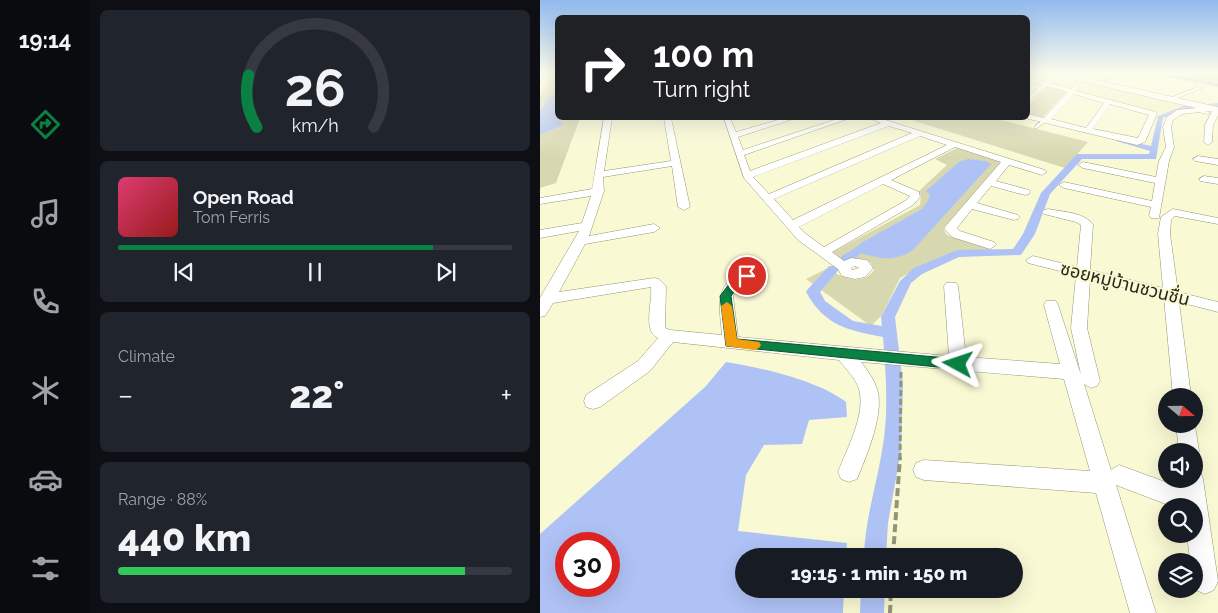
<!DOCTYPE html>
<meta charset="utf-8">
<style>
body{margin:0;font-family:Raleway,"Noto Sans Thai",sans-serif;background:#20242c;color:#f1f3f6;height:100vh;display:flex;flex-direction:column;font-size:19px;white-space:nowrap}
*{box-sizing:border-box;margin:0}
p{font-size:16px;color:#9ea1a6}
.icon{flex:none;width:28px;height:28px;fill:none;stroke:currentColor;stroke-width:2;stroke-linecap:round;stroke-linejoin:round}
.map{position:relative;flex:1;overflow:hidden}
.details{display:flex;flex-direction:column;gap:10px;padding:10px;background:#0d0f14;width:450px}
.details>*{flex:none}
.banner{position:absolute;left:15px;top:15px;width:475px;height:105px;border-radius:8px;box-shadow:0 5px 20px #0002;background:#202124;color:#fff;overflow:hidden}
.needle{width:32px;rotate:110deg}
.buttons{position:absolute;left:618px;top:388px;display:grid;gap:10px}
.buttons a{display:grid;place-items:center;width:45px;height:45px;border-radius:50%;background:#171b24;box-shadow:0 5px 20px #0002;font-size:25px}
.speed{position:absolute;left:15px;top:532px;display:flex;gap:10px;font-size:25px;font-weight:700;text-align:center}
.speed>*{display:grid;place-content:center;width:65px;height:65px;border-radius:50%;background:#171b24;box-shadow:0 5px 20px #0002;line-height:1}
.speed .limit{border:8px solid #d22;background:#fff;color:#111}
.pin{position:absolute;display:grid;place-items:center;width:42px;height:42px;color:#fff;margin:-21px;border:2px solid #fff;border-radius:50%;box-shadow:0 1px 5px #0007}
.me{position:absolute;width:55px;margin:-28px;rotate:275deg;stroke-linejoin:round;filter:drop-shadow(0 0 4px #0008)}
.turn{display:flex;align-items:center;gap:18px;height:105px;padding:0 15px;font-size:22px}
.turn .icon{width:65px;height:65px;stroke-width:2.5}
.turn b{display:block;font-size:35px;line-height:42px}
.big{font-size:38px;font-weight:800;line-height:1.1}
.details .card{flex:1;display:flex;flex-direction:column;justify-content:center;gap:8px;min-width:0;padding:0 18px;border-radius:8px;background:#20242c}
.details .dial{align-items:center;gap:0}
.dial svg{height:130px;overflow:visible;fill:none;stroke:#363941;stroke-width:7;stroke-linecap:round;text-anchor:middle}
.dial text{fill:#f1f3f6;stroke:none}
.song{display:flex;align-items:center;gap:15px}
.cover{width:60px;height:60px;border-radius:8px;background:linear-gradient(135deg,hsl(340 70% 55%),hsl(0 70% 35%))}
.played{height:5px;border-radius:2px;background:linear-gradient(90deg,#0b8043 80%,#363941 80%)}
.keys{display:flex;justify-content:space-around;direction:ltr}
.heat{display:flex;justify-content:space-between;align-items:center;font-size:28px;direction:ltr}
.charge{height:8px;border-radius:4px;background:linear-gradient(90deg,#34c759 88%,#363941 0)}
.trip{position:absolute;left:195px;top:548px;width:288px;height:50px;border-radius:25px;background:#171b24;box-shadow:0 5px 20px #0002;font-weight:800;line-height:50px;text-align:center}
main{display:flex;flex:1;min-height:0}
.menu{display:flex;flex-direction:column;width:90px;justify-content:space-around;align-items:center;background:#090b0e;color:#9ea1a6}
.menu .icon{width:35px;height:35px}
.menu .active{color:#0b8043}
.menu b{font-size:22px;color:#f1f3f6}
.map>svg:first-child{display:block}
.built{fill:#f1f1c4}
.green{fill:#d7d7b0}
.water{fill:#afc2f5;fill-rule:evenodd}
.lines{fill:none;stroke-linecap:round;stroke-linejoin:round}
.stream{stroke:#afc2f5;stroke-width:2}
.canal{fill:#afc2f5;fill-rule:evenodd}
.service-casing{stroke:#969574;stroke-width:1}
.minor-casing{stroke:#969574;stroke-width:1}
.secondary-casing{stroke:#969574;stroke-width:1}
.path-far2{stroke:#94947a;stroke-width:1;stroke-dasharray:2.5 1;stroke-linecap:butt}
.path-far1{stroke:#94947a;stroke-width:3;stroke-dasharray:6 3;stroke-linecap:butt}
.path{stroke:#94947a;stroke-width:4;stroke-dasharray:8 4;stroke-linecap:butt}
.service{fill:#fff;fill-rule:evenodd}
.minor{fill:#fff;fill-rule:evenodd}
.secondary{fill:#fff;fill-rule:evenodd}
.route{fill:#0b8043;stroke:#07532c}
.slow{fill:#f59e0b}
.labels{text-anchor:middle;stroke-width:4;stroke-linejoin:round;paint-order:stroke}
.street-label{font-size:18px;fill:#29291b;stroke:#f9f9d4}
</style>
<main>
<nav class="menu">
<b>19:14</b>
<svg class="icon active" aria-label="directions" viewBox="0 0 24 24"><path d="M12 3l9 9-9 9-9-9zM9 14v-3h6M13 9l2 2-2 2"/></svg>
<svg class="icon" aria-label="music" viewBox="0 0 24 24"><path d="M9 18V5l10-2v13"/><circle cx="6" cy="18" r="3"/><circle cx="16" cy="16" r="3"/></svg>
<svg class="icon" aria-label="phone" viewBox="0 0 24 24"><path d="M5 4h4l2 5-3 2q2 4 5 5l2-3 5 2v4C11 20 4 13 5 4z"/></svg>
<svg class="icon" aria-label="climate" viewBox="0 0 24 24"><path d="M12 3v18M4 7l16 10M4 17L20 7"/></svg>
<svg class="icon" aria-label="car" viewBox="0 0 24 24"><path d="M5 17H2v-5l4-1 3-4h7l3 4 3 1v5h-3M9 17h6M6 11h13"/><circle cx="7" cy="17" r="2"/><circle cx="17" cy="17" r="2"/></svg>
<svg class="icon" aria-label="filters" viewBox="0 0 24 24"><path d="M4 7h16M4 17h16"/><circle cx="9" cy="7" r="2"/><circle cx="15" cy="17" r="2"/></svg>
</nav>
<section class="details">
<div class="card dial"><svg viewBox="0 0 100 80">
<path d="M14 69A42 42 0 1 1 86 69"/>
<path d="M14 69A42 42 0 0 1 9 37" stroke="#0b8043"/>
<text x="50" y="56" font-size="32" font-weight="700">26</text>
<text x="50" y="72" font-size="11">km/h</text>
</svg></div>
<div class="card">
<div class="song"><i class="cover"></i><div><b>Open Road</b><p>Tom Ferris</p></div></div>
<div class="played"></div>
<div class="keys"><svg class="icon" aria-label="previous" viewBox="0 0 24 24"><path d="M18 5L8 12l10 7zM5 5v14"/></svg><svg class="icon" aria-label="pause" viewBox="0 0 24 24"><path d="M8 5v14M16 5v14"/></svg><svg class="icon" aria-label="next" viewBox="0 0 24 24"><path d="M6 5l10 7-10 7zM19 5v14"/></svg></div>
</div>
<div class="card"><p>Climate</p>
<div class="heat"><a>−</a><b class="big">22°</b><a>+</a></div>
</div>
<div class="card"><p>Range · 88%</p><b class="big">440 km</b><div class="charge"></div></div>
</section>
<div class="map">
<svg width="678" height="613" viewBox="0 0 678 613">
<rect width="100%" height="100%" fill="#f9f9d4"/>
<path class="built" d="M488,73H510L643,106L622,113L488,78Z"/>
<path class="green" d="M15,73H17V115L14,102L16,95L3,104L0,111V96Z
M649,73L678,74V85L639,77Z
M511,86L527,91L502,118L488,114V106L507,87Z
M18,118H40L16,183L0,188V135L24,124Z
M365,118H453L548,142L525,168Z
M419,147L462,162V165L404,230L407,235L455,251L417,252L387,263L360,278L342,315L331,326L266,279L286,269C302,276 321,288 334,270L331,263L320,260L302,262L291,253L380,205L381,195L378,192L407,165L395,159Z"/>
<path class="water" d="M16,95C13,105 16,118 25,124L0,135V111L8,97Z
M428,159L445,161L451,164L373,250C349,265 338,256 313,252L303,258L321,243L382,209L388,201L390,195L386,191L419,162Z
M186,362C222,368 277,380 306,402L307,417L269,420L262,444L224,445L206,475L198,531L307,543L306,556H204V589H304L303,613H0V534L165,387ZM26,544H69V586H26Z"/>
<g class="lines">
<path class="stream" d="M13,102L18,90"/>
<path class="canal" d="M607,73H619L678,83V87Z
M678,103V107L644,110L623,118L616,159H542L510,194L495,234L481,255L419,257L382,274L371,283L355,317L363,384L361,450L348,523L346,556H324C325,520 336,487 342,451C349,414 346,375 343,337C307,330 285,326 266,292L268,289L289,266H297L299,269L297,272L280,292L285,301L313,321L342,326L341,317L360,281L374,268L417,250L473,249L483,234L501,193L537,154H609L610,151L576,141L580,139L611,146L618,116L643,106Z
M320,245L324,246L326,248C320,255 311,264 302,262L300,259L302,256Z
M321,589H345L344,613H320Z"/>
<g class="service-casing">
<path id="service" d="M537,73H540L530,78L527,77Z
M579,74L581,75L557,84L554,83Z
M654,109L669,112L670,113L668,114L653,111Z
M505,119L508,120L497,128H495V126Z"/>
</g>
<g class="minor-casing">
<path id="minor" d="M6,73H12L2,89L0,90V83Z
M515,73L520,74L510,83L531,89L535,85H539L536,91L616,112L617,114L605,142L597,145L485,118H488V114L504,118L528,92L507,86L488,102V97L501,85L488,81V77L505,82ZM534,94L564,103L546,128L511,119ZM570,104L609,115L598,138L553,129Z
M658,87L663,88L630,101L625,100Z
M666,107H669V111L642,114L633,120L631,127L634,147L629,161L619,218H611L609,216L611,207L524,188L519,185L524,182L612,201L615,183L543,168L538,165L543,162L616,177L619,161L626,147L623,127L627,117L637,110Z
M674,108H678V115L673,125L672,142L668,145L664,142L665,125Z
M64,118H72L64,171L131,161L124,118H131L150,207L144,210L138,207L132,166L63,177L64,191L49,236L114,224L120,228L114,232L45,244L19,292L114,278L119,279L126,286L125,328L130,330L182,335C180,309 172,281 207,272L212,273L214,276L198,289L193,296L198,337L409,356L404,286L406,283H416L418,286L426,357L520,364L504,305L506,301H516L518,305L541,375L531,328L536,275L488,263L486,260L493,256L537,267L541,225L536,222L504,214L502,212L504,210L508,209C523,212 543,212 553,224L550,270L623,288L618,234L621,217L633,209L678,218V224L635,216L631,220L630,234L638,292L678,302V312L639,302L651,396H633L624,298L550,279L547,328L560,381L557,386L551,388L544,384L571,470L579,465L642,488L641,479H654V469L660,471L663,479L678,581L674,590L665,594L656,590L654,585V561H650L647,534H654V506H631L576,485L616,613H590L556,493L384,480L376,477L373,470L376,463L384,460L550,471L524,379L321,362C327,370 334,379 337,389C345,413 326,457 317,479L309,482L301,479L298,472C307,448 326,415 319,389C316,379 306,369 299,360L133,342L110,371L60,407L53,409L46,407L44,401L46,395L98,361L118,338C102,331 113,301 111,287L13,303L5,316L0,317V298L39,231L0,238V230L42,223L51,196L0,204V198L52,189Z
M184,118H190L196,132L245,118H256L198,137L203,150L300,118H310L204,155L210,171L341,123L329,118H339L505,170L507,172L502,175L469,165L456,181L489,190L490,192L489,194L485,195L451,186L437,203L478,215L480,217L478,219L474,220L432,209L417,228L420,231L454,242L456,245L450,249L412,237L404,228L461,162L415,147L351,180L379,192L380,197L373,205L292,252L304,261L311,258L327,260L333,268L325,277L315,279L302,276L298,269L258,240L204,178ZM349,126L372,133L229,194L213,177ZM380,136L407,145L253,220L234,199ZM343,184L370,196L365,201L284,247L266,234L259,227ZM314,266L318,267L319,268L312,270L311,268Z
M658,156L678,159V165L655,161L653,159Z
M664,176L678,178V184L660,181L659,179Z
M654,420L659,451L656,458L654,459V451H639L636,424H654Z"/>
</g>
<g class="secondary-casing">
<path id="secondary" d="M510,73H525L678,107V113L514,75Z"/>
</g>
<path class="path-far2" d="M613,73L656,81
M666,83L678,85"/>
<path class="path-far1" d="M360,459L361,371"/>
<path class="path" d="M353,556L360,457
M350,613L351,589"/>
<use href="#service" class="service"/>
<use href="#minor" class="minor"/>
<use href="#secondary" class="secondary"/>
</g>
<linearGradient id="sky" x2="0" y2="1"><stop stop-color="#91baed"/><stop offset="0.46" stop-color="#fcfcec"/><stop offset="1" stop-color="#fcfcec" stop-opacity="0"/></linearGradient>
<rect width="678" height="159" fill="url(#sky)"/>
<path class="route" d="M207,273L211,274L212,276L211,278L197,288L191,296L197,339L418,359L422,360L424,364L422,367L418,369L186,346L180,296L190,283Z"/>
<path class="slow" d="M187,302L192,306L197,339L219,342L221,345L219,348L214,350L186,346L181,306Z"/>
<g class="labels">
<g class="street-label">
<text transform="translate(585 284) rotate(14)" y="6">ซอยหมู่บ้านชวนชื่น</text>
</g>
</g>
</svg>
<div class="buttons">
<a><svg class="needle" viewBox="-14 -14 28 28"><path d="M0-13l5 13h-10z" fill="#e53935"/><path d="M0 13l5-13h-10z" fill="#9ea1a6"/></svg></a>
<a><svg class="icon" aria-label="sound" viewBox="0 0 24 24"><path d="M4 9h4l5-4v14l-5-4H4zM17 9q2 3 0 6"/></svg></a>
<a><svg class="icon" aria-label="search" viewBox="0 0 24 24"><circle cx="10" cy="10" r="6"/><path d="M15 15l6 6"/></svg></a>
<a><svg class="icon" aria-label="layers" viewBox="0 0 24 24"><path d="M12 4l9 5-9 5-9-5zM3 14l9 5 9-5"/></svg></a>
</div>
<div class="speed"><div class="limit">30</div></div>
<div class="pin" style="left:207px;top:276px;background:#d93025"><svg class="icon" aria-label="arrive" viewBox="0 0 24 24"><path d="M6 21V4h12l-3 4 3 4H6"/></svg></div>
<svg class="me" style="left:418px;top:364px" viewBox="-20 -20 40 40"><path d="M0-17L14 15 0 8-14 15z" fill="#0b8043" stroke="#fff" stroke-width="4"/></svg>
<div class="trip">19:15 · 1 min · 150 m</div>
<div class="banner">
<div class="turn"><svg class="icon" aria-label="right" viewBox="0 0 24 24"><path d="M7 20v-9h11M14 6l5 5-5 5"/></svg><div><b>100 m</b>Turn right</div></div>
</div>
</div>
</main>
